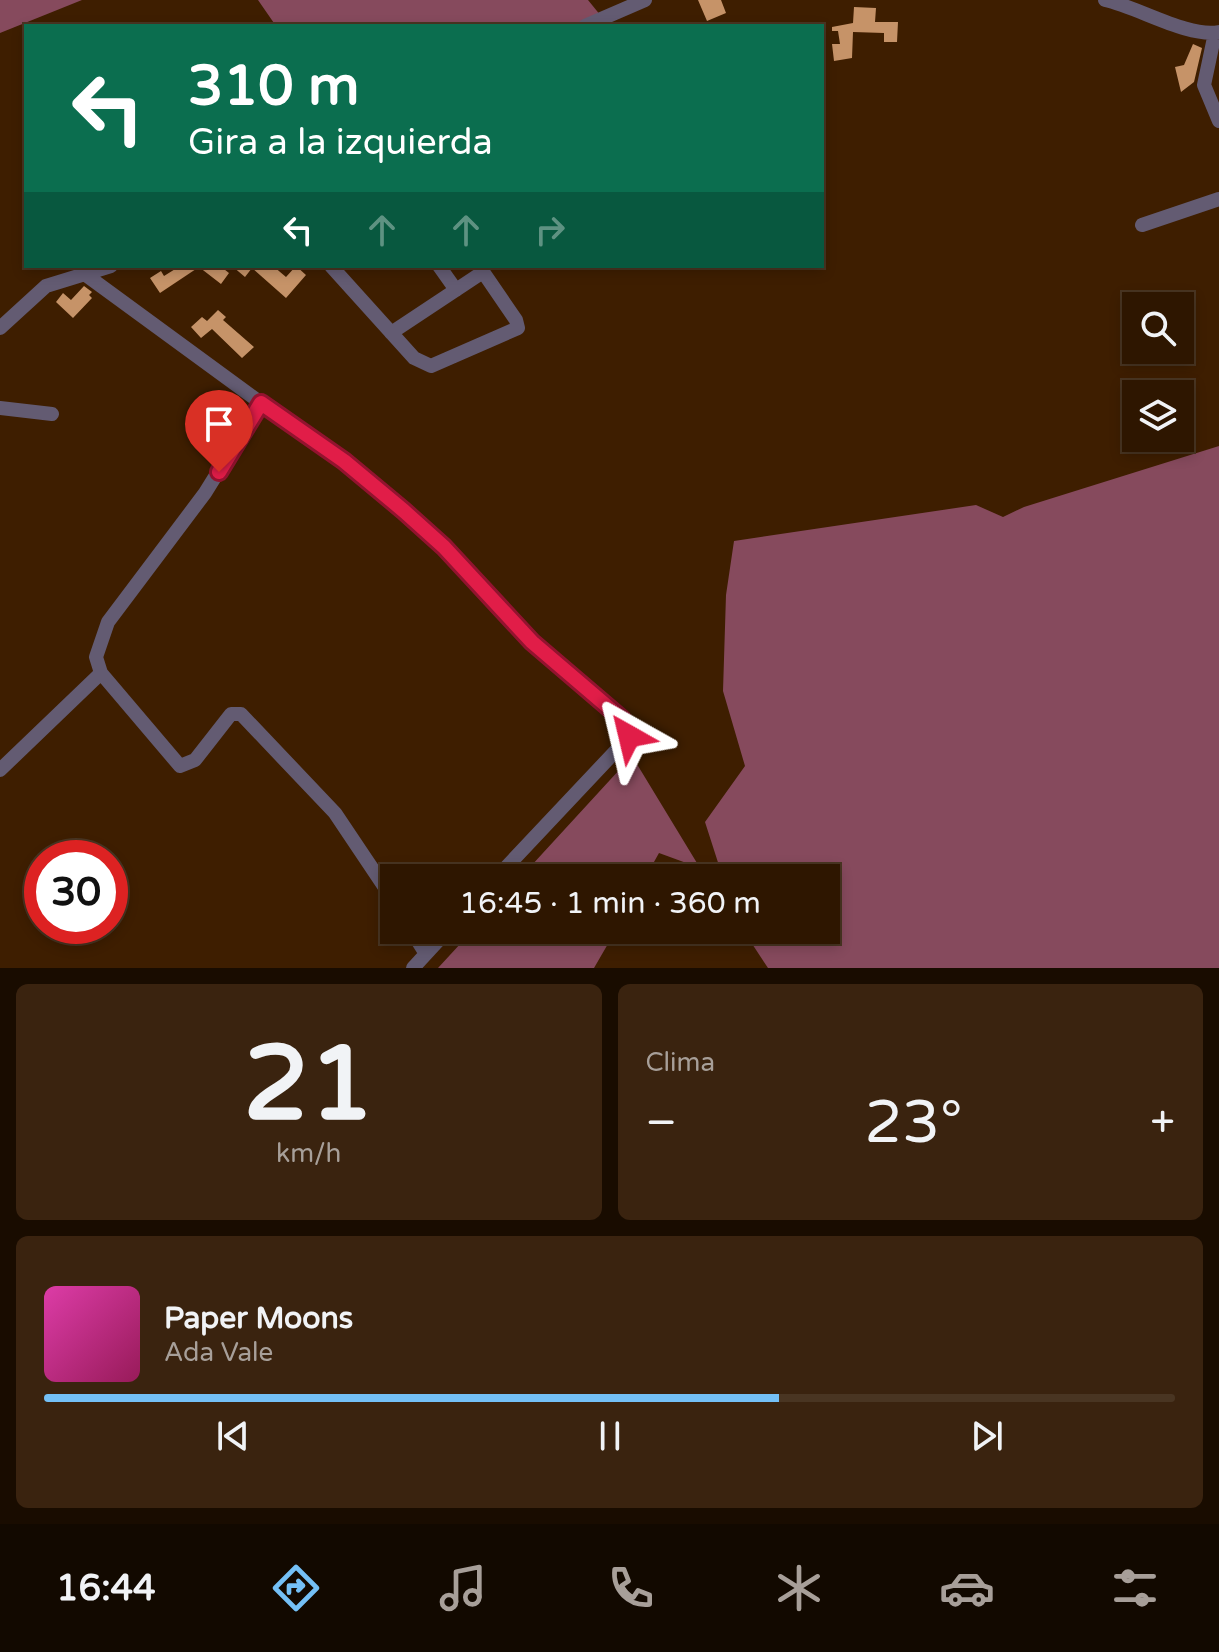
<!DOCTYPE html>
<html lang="es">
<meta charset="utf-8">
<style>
body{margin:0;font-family:"Varela Round",sans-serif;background:#3a230f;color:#f1f3f6;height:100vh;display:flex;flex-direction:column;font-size:30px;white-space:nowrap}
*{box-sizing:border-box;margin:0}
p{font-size:26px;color:#a79f99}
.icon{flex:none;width:44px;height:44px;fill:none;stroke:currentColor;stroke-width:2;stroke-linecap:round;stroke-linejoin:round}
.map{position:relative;height:968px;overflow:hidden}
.panel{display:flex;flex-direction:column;gap:16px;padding:16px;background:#190c00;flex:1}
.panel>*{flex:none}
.top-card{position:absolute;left:24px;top:24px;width:800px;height:244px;border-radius:0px;box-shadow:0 4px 12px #0003,0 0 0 2px #493522;background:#0b6e4f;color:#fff;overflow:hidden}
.controls{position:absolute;left:1122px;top:292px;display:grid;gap:16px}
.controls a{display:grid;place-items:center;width:72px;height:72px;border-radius:0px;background:#2e1600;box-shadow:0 4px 12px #0003,0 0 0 2px #493522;font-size:40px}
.speed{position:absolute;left:24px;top:840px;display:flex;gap:16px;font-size:40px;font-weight:700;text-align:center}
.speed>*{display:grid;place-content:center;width:104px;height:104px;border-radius:50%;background:#2e1600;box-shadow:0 4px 12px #0003,0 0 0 2px #493522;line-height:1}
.speed .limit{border:12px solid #d22;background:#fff;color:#111}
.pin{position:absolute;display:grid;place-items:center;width:68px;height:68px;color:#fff;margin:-82px -34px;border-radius:50% 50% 50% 0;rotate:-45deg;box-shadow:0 0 8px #0007}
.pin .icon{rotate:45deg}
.me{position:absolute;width:88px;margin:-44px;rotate:323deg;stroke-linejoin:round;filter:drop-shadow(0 0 6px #0008)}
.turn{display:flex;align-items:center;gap:28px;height:168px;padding:0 32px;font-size:36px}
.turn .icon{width:104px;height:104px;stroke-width:2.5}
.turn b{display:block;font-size:56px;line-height:68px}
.lanes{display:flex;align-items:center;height:76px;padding:0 32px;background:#0003;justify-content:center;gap:40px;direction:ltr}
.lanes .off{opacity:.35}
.big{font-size:60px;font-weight:600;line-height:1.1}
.panel .card{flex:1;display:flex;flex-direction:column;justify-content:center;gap:12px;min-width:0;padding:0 28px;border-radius:12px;background:#3a230f}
.panel .dial{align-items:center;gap:0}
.dial b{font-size:104px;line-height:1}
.song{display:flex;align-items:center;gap:24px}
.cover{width:96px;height:96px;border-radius:12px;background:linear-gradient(135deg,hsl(320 70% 55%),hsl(330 70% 35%))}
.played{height:8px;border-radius:4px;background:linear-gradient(90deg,#74c0f6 65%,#493522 65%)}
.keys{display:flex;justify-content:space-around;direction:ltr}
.heat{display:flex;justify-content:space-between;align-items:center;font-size:44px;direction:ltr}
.panel .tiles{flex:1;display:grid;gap:16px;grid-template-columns:1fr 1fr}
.card:last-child{grid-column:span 2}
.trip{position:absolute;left:380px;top:864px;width:460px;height:80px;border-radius:0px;background:#2e1600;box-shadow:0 4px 12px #0003,0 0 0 2px #493522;font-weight:600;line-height:80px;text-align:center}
.dock{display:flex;height:128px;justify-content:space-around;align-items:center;background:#120900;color:#a79f99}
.dock .icon{width:56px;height:56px}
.dock .current{color:#74c0f6}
.dock b{font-size:36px;color:#f1f3f6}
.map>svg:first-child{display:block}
.forest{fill:#864a5d}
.building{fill:#c69368}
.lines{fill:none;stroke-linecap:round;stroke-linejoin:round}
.minor{stroke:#635b72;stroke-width:14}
.route-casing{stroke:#92132f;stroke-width:20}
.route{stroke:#e11d48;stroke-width:14}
</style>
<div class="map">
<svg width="1219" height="968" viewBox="0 0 1219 968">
<rect width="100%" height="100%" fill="#3e1e00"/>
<path class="forest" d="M0,0H82L0,33Z
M258,0H588L601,16L573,26H276Z
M1219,446V968H768L743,930H826V878H723L705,822L745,766L723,691L726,595L734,541L976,505L1003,517L1024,507Z
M632,756L700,868L659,853L645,878H520Z
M473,930H616L594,968H438Z"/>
<path class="building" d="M698,0H721L726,13L707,21Z
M854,7L876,8L875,22H898L897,42H884V33L853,32L852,58L834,61L832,44H840L838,31H832V27L853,23Z
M1193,44L1202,48L1194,82L1181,92L1175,67L1184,65Z
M180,266H220L229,273L221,284L199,267L160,293L150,278L161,271L164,276Z
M232,266H273L286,277L296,266L306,275L286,298L252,268L245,277Z
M84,286L92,292L89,295L92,298L73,318L56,302L63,293L71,300Z
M218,310L226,317L223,320L254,347L242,358L212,329L201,338L191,327L202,317L207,321Z
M224,392L232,398L229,402L239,408L221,435L210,428L225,406L217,401Z"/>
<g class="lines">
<path class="minor" d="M1105,0C1138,7 1188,38 1219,32
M585,26L645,0
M1215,33L1204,85L1219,121
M1142,225L1219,199
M331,266L414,358L431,366L518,328L516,320L479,266
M439,266L456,290
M86,275L377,488L444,547L532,642L626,724L629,733L626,740L496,878
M0,328L46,286L111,266
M391,333L483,272
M0,408L52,414
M101,673L180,766L195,760L231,714H241L335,813L394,901
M0,770L101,673L96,657L108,622L205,493L261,403
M411,930L426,954
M413,968L448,930"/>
</g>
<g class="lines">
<g class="route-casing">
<path id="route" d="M219,472L261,403L344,461L404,511L444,547L532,642L622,719L629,736"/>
</g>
<use href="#route" class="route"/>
</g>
</svg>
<div class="controls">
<a><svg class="icon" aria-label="search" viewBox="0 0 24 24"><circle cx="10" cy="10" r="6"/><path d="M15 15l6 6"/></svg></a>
<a><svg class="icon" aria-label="layers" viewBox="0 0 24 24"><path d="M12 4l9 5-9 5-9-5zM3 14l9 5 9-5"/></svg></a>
</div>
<div class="speed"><div class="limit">30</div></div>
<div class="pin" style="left:219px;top:472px;background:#d93025"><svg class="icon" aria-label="arrive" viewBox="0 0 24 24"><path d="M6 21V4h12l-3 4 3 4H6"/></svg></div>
<svg class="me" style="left:629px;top:736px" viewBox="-20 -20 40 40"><path d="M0-17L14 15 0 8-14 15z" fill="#e11d48" stroke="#fff" stroke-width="4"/></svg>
<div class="trip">16:45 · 1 min · 360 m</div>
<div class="top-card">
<div class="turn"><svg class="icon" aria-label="left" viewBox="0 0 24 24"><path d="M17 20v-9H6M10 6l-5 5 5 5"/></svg><div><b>310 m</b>Gira a la izquierda</div></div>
<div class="lanes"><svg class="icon" aria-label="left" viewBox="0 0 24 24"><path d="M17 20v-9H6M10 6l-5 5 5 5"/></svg><svg class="icon off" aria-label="ahead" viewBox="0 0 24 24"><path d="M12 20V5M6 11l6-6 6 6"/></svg><svg class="icon off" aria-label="ahead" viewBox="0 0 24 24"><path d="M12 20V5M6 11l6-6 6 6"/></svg><svg class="icon off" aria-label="right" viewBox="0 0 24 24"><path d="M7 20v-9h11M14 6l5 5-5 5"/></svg></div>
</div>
</div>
<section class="panel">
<div class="tiles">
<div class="card dial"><b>21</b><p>km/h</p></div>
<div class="card"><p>Clima</p>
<div class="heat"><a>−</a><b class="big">23°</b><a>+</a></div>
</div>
<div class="card">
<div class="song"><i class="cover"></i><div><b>Paper Moons</b><p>Ada Vale</p></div></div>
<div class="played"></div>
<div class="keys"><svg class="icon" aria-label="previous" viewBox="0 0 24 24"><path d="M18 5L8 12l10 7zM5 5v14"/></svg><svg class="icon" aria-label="pause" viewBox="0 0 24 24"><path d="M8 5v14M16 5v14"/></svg><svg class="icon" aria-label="next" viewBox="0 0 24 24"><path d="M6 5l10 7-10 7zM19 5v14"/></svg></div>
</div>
</div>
</section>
<nav class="dock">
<b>16:44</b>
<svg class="icon current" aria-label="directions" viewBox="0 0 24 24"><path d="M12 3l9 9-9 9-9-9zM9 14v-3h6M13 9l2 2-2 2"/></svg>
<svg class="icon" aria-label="music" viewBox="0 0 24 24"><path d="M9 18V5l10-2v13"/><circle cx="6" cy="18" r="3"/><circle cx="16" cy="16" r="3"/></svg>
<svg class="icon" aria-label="phone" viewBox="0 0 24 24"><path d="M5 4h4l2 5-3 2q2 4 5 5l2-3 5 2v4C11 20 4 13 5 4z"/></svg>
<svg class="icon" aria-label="climate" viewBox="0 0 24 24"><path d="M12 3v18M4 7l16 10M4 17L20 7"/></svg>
<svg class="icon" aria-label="car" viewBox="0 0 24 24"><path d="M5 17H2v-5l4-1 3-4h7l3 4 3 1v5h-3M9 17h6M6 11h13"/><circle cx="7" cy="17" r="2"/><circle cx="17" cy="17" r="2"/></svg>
<svg class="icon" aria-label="filters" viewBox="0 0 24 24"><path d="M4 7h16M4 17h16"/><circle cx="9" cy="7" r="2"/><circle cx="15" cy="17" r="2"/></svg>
</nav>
